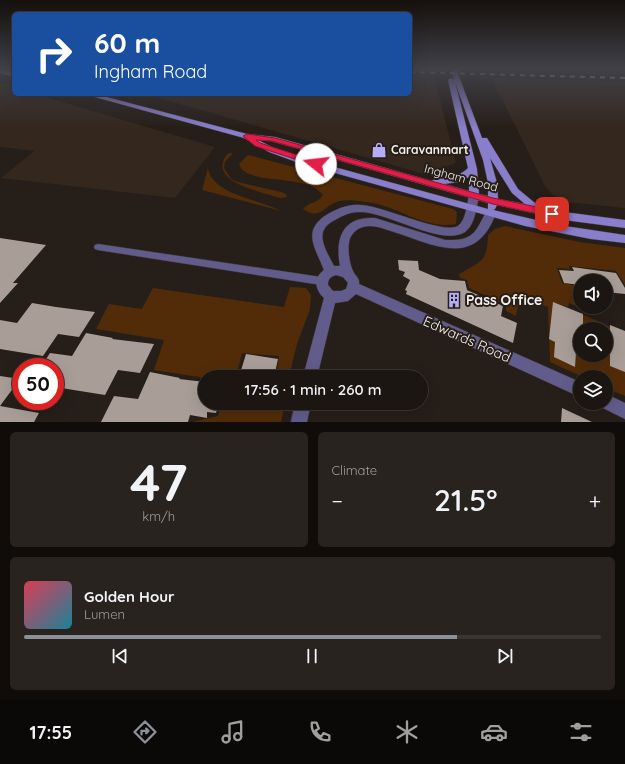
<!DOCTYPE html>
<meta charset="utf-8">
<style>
body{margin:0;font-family:Quicksand,sans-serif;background:#292320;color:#f1f3f6;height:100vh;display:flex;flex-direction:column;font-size:15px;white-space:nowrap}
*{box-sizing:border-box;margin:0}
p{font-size:13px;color:#a09f9f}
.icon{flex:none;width:22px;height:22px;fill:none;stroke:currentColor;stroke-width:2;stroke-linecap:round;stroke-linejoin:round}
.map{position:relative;height:422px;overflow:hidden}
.side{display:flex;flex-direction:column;gap:10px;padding:10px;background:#0f0c0a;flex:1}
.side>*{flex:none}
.hud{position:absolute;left:12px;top:12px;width:400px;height:84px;border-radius:6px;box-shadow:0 4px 16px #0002,0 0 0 1px #3a3532;background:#1a4fa0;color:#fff;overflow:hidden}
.fabs{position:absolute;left:573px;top:274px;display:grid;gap:8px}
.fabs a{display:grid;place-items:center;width:40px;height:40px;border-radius:50%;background:#1c1612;box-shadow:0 4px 16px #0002,0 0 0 1px #3a3532;font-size:20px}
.speed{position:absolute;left:12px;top:358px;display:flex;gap:8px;font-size:20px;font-weight:700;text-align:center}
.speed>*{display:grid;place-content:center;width:52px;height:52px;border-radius:50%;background:#1c1612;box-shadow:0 4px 16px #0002,0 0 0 1px #3a3532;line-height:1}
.speed .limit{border:6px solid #d22;background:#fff;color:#111}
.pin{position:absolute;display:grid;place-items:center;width:34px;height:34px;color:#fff;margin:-17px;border-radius:8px;box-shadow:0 2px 6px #0006}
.me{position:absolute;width:44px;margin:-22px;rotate:286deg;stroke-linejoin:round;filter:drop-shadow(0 0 3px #0008)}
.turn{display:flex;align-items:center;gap:14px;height:84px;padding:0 16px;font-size:18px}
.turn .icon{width:52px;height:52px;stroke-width:2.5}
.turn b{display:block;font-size:28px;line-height:34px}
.big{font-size:30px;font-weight:600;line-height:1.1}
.side .widget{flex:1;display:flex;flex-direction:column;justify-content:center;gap:6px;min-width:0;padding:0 14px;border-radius:6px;background:#292320}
.side .dial{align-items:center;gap:0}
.dial b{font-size:52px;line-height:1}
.song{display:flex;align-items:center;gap:12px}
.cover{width:48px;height:48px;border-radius:6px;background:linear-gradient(135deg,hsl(350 70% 55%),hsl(190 70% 35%))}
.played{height:4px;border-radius:2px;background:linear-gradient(90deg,#8c9099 75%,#3a3532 75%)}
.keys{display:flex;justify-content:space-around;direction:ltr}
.heat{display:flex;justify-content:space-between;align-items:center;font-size:22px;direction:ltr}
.side .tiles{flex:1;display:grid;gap:10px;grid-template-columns:1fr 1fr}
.widget:last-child{grid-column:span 2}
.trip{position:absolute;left:198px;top:370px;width:230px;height:40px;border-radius:20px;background:#1c1612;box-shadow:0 4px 16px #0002,0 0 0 1px #3a3532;font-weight:600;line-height:40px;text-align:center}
.tab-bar{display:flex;height:64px;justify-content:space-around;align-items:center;background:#0b0907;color:#a09f9f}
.tab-bar .icon{width:28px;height:28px}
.tab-bar .active{color:#8c9099}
.tab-bar b{font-size:18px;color:#f1f3f6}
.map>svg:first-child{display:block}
.built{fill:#34271e}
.green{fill:#522c08;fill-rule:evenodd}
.building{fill:#a89e97}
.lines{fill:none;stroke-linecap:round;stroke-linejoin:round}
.lane-casing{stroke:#433c36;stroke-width:1}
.street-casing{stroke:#433c36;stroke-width:1}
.secondary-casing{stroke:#433c36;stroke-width:1}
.lane{fill:#625c8c;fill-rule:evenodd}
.street{fill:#625c8c;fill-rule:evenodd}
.secondary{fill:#897ecb;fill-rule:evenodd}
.rail{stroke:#d3cdc9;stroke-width:2;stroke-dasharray:5 5;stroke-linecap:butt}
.route{fill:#e11d48;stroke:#92132f}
.labels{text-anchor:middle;stroke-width:4;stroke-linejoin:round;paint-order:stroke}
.poi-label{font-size:12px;font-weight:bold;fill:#f6f1ed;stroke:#261e18;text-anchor:start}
.street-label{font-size:12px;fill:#f6f1ed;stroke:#261e18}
.near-poi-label{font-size:14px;font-weight:bold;fill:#f6f1ed;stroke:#261e18;text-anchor:start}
.near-street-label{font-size:14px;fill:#f6f1ed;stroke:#261e18}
</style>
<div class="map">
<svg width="625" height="422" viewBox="0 0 625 422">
<rect width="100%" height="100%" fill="#261e18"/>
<path class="built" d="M410,75L434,76L456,163L424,174L145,94H410Z
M491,77L625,82V208L566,202L552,194L545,186Z
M0,83L14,87V94H35L215,147L175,198L1,178L34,151L0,147Z"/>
<path class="green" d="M229,153H233L225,162L224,168L231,179L238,182L281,192L286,194L287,197L280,198C266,193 217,184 223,163C224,159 225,156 229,153Z
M248,155L453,209L457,212L456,224C427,230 400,208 373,203C362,201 349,199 339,201C324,205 321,221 303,209C308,202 319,203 323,195C307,172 246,187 239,164Z
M208,168C212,195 260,199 281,211L202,190Z
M505,226L579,242L625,248V285L616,271L569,266L570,269L557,268L562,283L578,286L580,291V307H583L582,308L569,303L568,307L556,303L625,333V396L606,388V377H583L550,362L548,307L533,302L532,306L519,301L516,316L506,311V305L469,288L467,280L460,278L459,274C481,261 487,263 488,235L495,229ZM580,329H606V355H580Z
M290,287L306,288L311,295L310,309L297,344L289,377H276L279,356L242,353L236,377L205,378L154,370L164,340L96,329L109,304L142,309L153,288L284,307Z
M221,403H233L270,408L271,403H285L281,422H192L218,416Z"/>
<path class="building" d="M0,238L46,245L13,283H18L0,303Z
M398,260L418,261L419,270L440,279L465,281L467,290L503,306L501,316L517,323L513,343L406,294L407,291L405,290L410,280L403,276L405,272L399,270Z
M572,267L616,273L625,288V294L606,292V281H580V285L564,283L559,270L574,271Z
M553,302L583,314V329H580V353L576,352L575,367L554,357L555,342L549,339Z
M32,303L56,307L95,312L79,337L58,334L43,356L0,349V320L17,323Z
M610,325L625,331V372L610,366Z
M86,333L113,338L112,339L154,344L140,373L118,370L105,395L55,387V367H41L50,353L72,356Z
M246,354L278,359L274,377H239Z
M150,372L180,378L179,379L205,382V403H219L216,413L207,412V418L190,415L188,422H101L114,396L138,399Z
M0,376L20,379L0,406L39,413L34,422H0Z
M562,408L592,422H561Z"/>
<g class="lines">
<g class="lane-casing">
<path id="lane" d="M98,244L321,277L324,278L325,281L324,284L321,285L98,250L95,249L94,247L95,245Z"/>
</g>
<g class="street-casing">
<path id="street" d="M474,192L479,195C477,206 475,225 465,232C441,247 387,211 359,212C349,212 342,216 333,221C313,232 326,250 334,266H340C335,239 342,216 375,218L445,240C474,241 475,233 487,210H495L496,213C475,270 433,244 391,231C379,227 369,223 358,229C355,231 352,234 350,238C347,247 349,263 353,271C355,276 360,278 359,284L580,382V397L356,294L348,301L335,303L317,377H303L324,298C315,290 313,278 324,270C315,247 301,230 328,214C337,209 349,204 360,205C381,205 443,235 458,226C466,220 467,204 469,195ZM336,275L343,277L348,283L346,289L341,291H333L328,285C328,279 330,277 336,275Z
M606,394L625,403V419L601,407L599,403H606Z
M295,403H311L307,422H291Z"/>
</g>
<g class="secondary-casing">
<path id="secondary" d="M0,69L14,73V77L0,73Z
M453,69H459L458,74L482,138H487L518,189L541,208L564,212L625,220V228L564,220L497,205L495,209L493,210L558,225L625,235V243L591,239L525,226L299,163L269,152L244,138L84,94H95L247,134L275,137L432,181C438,175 455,181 468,168L448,80L451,78L454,80L452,74ZM455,82L483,160L488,183V196L479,194L477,169ZM258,140L271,141L488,203V209L305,159L274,148ZM490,158L512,193L525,204L498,199L497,183ZM469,177V191L444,184L459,182Z"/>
</g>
<use href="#lane" class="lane"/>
<use href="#street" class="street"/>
<use href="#secondary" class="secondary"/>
<path class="rail" d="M410,72L625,78"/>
</g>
<linearGradient id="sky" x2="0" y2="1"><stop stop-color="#15100d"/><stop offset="0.54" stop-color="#414148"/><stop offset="1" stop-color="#414148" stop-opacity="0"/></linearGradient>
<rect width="625" height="128" fill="url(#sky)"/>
<path class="route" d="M247,134L275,138L493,198L552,210L556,214L552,217L493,204L272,141L256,140L260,143L319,162V166H316L255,146L243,136Z"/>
<defs>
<g id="shop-bare" transform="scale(1.2)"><path d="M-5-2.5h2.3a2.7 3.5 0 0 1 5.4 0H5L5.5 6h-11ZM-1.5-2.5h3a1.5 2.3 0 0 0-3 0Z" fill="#b5acf8" stroke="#261e18" stroke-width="2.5" paint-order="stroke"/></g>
<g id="building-bare" transform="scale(1.2)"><path d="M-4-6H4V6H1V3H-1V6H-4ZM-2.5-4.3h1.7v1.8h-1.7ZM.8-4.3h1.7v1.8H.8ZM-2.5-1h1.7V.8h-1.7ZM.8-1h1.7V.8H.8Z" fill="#b5acf8" stroke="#261e18" stroke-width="2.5" paint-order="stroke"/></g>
</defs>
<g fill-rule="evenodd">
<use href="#shop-bare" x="379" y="150"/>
<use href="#building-bare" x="454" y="300"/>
</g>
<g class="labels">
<g class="poi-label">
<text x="391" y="154">Caravanmart</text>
</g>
<g class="street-label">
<text transform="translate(461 178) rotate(15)" y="4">Ingham Road</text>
</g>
<g class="near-poi-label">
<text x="466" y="305">Pass Office</text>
</g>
<g class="near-street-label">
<text transform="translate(467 339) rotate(24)" y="5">Edwards Road</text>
</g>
</g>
</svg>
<div class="fabs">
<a><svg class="icon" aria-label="sound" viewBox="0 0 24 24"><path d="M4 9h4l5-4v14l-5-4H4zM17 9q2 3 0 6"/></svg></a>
<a><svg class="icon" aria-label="search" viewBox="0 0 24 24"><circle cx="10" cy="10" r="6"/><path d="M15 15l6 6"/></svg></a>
<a><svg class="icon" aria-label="layers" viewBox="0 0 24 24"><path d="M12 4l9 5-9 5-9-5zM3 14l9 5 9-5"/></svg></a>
</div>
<div class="speed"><div class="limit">50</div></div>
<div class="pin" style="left:552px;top:214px;background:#d93025"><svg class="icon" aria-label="arrive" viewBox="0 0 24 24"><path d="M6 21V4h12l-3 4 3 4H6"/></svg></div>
<svg class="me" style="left:316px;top:164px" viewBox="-20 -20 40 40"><circle r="19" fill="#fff"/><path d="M0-13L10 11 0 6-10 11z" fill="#e11d48"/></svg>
<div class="trip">17:56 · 1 min · 260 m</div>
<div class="hud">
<div class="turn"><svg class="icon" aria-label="right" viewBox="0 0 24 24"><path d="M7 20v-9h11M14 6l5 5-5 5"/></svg><div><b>60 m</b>Ingham Road</div></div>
</div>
</div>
<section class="side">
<div class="tiles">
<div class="widget dial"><b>47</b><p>km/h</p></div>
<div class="widget"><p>Climate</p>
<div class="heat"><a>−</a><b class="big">21.5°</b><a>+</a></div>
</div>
<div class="widget">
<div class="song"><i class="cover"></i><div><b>Golden Hour</b><p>Lumen</p></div></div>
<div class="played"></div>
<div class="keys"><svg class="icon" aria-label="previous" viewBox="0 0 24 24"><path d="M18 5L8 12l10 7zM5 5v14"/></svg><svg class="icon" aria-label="pause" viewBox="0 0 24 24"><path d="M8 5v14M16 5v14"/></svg><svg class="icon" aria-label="next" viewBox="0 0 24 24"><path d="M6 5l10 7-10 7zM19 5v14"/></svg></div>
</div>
</div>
</section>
<nav class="tab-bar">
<b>17:55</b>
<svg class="icon active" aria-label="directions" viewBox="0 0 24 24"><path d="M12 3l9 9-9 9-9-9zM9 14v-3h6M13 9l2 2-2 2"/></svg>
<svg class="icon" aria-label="music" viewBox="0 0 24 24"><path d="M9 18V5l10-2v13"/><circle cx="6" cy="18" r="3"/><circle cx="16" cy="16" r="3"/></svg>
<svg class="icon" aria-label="phone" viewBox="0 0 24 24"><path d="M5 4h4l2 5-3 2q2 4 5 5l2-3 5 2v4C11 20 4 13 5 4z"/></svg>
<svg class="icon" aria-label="climate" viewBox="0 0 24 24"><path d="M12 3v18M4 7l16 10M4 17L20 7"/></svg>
<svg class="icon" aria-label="car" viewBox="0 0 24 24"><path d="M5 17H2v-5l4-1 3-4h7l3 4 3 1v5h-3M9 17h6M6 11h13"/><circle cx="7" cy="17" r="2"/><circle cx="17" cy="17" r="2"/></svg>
<svg class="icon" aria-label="filters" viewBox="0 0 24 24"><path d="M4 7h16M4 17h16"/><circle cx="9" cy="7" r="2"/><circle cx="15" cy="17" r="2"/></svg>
</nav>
